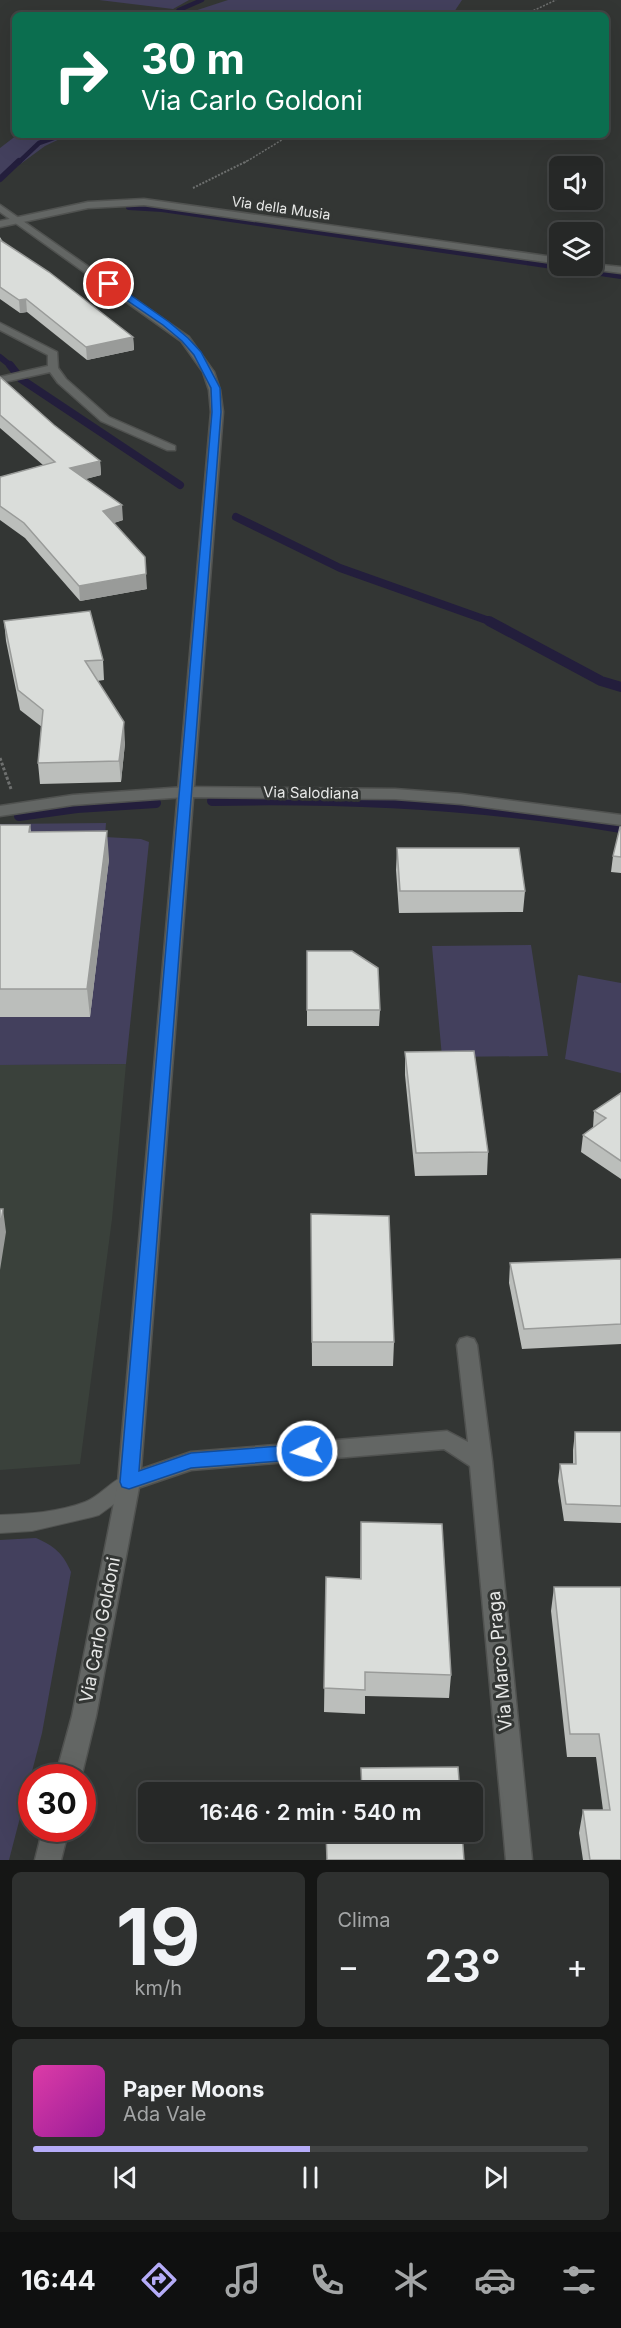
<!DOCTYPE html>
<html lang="it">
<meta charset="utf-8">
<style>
body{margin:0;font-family:Inter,sans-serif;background:#2e302f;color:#f1f3f6;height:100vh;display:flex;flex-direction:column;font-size:22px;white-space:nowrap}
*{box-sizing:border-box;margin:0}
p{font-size:20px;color:#a4a6a7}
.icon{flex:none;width:33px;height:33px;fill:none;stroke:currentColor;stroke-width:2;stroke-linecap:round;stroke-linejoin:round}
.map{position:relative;height:1860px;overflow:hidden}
.panel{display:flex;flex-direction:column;gap:12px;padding:12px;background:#151615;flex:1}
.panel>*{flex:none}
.guide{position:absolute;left:12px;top:12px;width:597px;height:126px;border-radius:9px;box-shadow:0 6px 24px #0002,0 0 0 2px #424444;background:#0b6e4f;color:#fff;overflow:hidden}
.fabs{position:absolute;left:549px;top:156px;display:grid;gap:12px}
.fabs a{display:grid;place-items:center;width:54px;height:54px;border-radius:9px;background:#262827;box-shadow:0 6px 24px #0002,0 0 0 2px #424444;font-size:30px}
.speed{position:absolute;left:18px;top:1764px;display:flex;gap:12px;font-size:30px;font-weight:700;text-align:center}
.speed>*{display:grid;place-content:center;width:78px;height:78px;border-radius:50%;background:#262827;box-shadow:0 6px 24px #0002,0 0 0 2px #424444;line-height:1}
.speed .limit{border:9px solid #d22;background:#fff;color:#111}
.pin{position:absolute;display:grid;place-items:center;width:51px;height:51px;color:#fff;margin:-26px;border:3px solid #fff;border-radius:50%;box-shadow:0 2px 6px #0007}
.me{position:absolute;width:66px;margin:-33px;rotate:265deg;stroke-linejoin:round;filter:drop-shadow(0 0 4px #0008)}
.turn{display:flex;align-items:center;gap:21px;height:126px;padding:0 30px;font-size:27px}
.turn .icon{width:78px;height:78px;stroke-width:2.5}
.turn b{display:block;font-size:42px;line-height:51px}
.big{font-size:45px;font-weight:600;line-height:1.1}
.panel .card{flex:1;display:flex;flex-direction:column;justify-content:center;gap:9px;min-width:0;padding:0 21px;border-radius:9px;background:#2e302f}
.panel .dial{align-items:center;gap:0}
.dial b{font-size:78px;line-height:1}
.song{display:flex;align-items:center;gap:18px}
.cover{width:72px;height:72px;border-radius:9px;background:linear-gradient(135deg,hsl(320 70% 55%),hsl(300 70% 35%))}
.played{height:6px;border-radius:3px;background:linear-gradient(90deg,#b5acf8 50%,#424444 50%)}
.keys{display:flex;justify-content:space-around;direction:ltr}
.heat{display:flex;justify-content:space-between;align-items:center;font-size:33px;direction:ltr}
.panel .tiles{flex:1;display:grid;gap:12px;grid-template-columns:1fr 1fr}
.card:last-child{grid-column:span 2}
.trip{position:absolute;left:138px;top:1782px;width:345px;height:60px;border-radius:9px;background:#262827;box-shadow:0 6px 24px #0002,0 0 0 2px #424444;font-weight:600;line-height:60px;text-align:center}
.tabs{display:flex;height:96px;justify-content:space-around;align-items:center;background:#0f1010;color:#a4a6a7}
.tabs .icon{width:42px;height:42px}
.tabs .on{color:#b5acf8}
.tabs b{font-size:27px;color:#f1f3f6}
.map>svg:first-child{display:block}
.built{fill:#3a413b}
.green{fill:#43405d}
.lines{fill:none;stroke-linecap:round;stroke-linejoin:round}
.stream-far3{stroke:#231e3c;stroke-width:4.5}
.stream-far2{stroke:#231e3c;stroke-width:6}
.stream-far1{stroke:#231e3c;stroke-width:8}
.stream{stroke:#231e3c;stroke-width:10}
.service-casing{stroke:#505250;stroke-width:2}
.minor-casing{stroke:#505250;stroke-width:3}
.tertiary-casing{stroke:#505250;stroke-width:3}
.path-far2{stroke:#6e706f;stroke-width:1.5;stroke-dasharray:2 1.5;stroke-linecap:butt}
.path-far1{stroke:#6e706f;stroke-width:2;stroke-dasharray:2 1.5;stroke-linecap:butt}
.path{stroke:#6e706f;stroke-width:3;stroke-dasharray:3 2;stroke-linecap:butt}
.service{fill:#636664;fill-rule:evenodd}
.minor{fill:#636664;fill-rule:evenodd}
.tertiary{fill:#636664;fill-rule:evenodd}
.wall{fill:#bbbebb}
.shaded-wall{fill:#999b99}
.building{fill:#daddda;stroke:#999b99;stroke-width:1.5}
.route{fill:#1a73e8;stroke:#114b97;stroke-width:1.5}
.labels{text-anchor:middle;stroke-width:6;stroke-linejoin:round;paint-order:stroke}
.far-street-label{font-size:14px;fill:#e6e7e6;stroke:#333634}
.street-label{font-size:15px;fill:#e6e7e6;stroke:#333634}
.near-street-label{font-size:18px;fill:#e6e7e6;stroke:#333634}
</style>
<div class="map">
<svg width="621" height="1860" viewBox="0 0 621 1860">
<rect width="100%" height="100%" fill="#333634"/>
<path class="built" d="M126,1064L112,1219L80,1464L0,1470V1065Z"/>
<path class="green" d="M99,0H189L173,9Z
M228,0H462L452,15H182Z
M17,135H68L45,146L0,179V148Z
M106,823L105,837L141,839L149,842L126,1064L0,1065V824Z
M531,945L548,1056L442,1057L432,946Z
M578,975L621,983V1073L565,1059Z
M36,1538C54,1546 63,1553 71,1572L42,1733L9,1860H0V1540Z"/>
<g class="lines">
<path class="stream-far3" d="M175,15L179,10L202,0
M18,163L39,143L62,135"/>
<path class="stream-far2" d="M0,179L19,161
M129,207L162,209L621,276
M0,357L11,366"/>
<path class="stream-far1" d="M10,365L21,379L180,485
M236,517L340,568L492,622"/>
<path class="stream" d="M489,621L601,681L621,687
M212,801C350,798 485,805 621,828
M19,816L77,808L156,803"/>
<g class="service-casing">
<path id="service" d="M129,1474L136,1476L139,1482L136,1488L99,1515L92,1517L32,1531L0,1533V1515C28,1514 59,1512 85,1502C101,1496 112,1479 129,1474Z"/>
</g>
<g class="minor-casing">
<path id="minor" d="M144,199L560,258V264L144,205L88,208L0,227V221L88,202Z
M592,264L621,267V273L589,269L584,266H592Z
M0,323L57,352L58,368L66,379L109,417L175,446V450H167L101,421L58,383L50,372L0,383V377L48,366V355L0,330Z
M185,787L395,789L461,794L621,815V825L461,804L395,799L185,797L73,805L0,816V806L73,795Z
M467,1337L474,1339L477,1345L492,1461L532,1860H506L470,1466L444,1449L191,1470L129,1491L121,1488L118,1482L121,1476L191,1452L447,1431L468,1442L457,1345L460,1339Z"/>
</g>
<g class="tertiary-casing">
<path id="tertiary" d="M0,205L189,337L214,372L220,390L223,412L140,1482L96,1716L81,1778H55L72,1716L118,1482L211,412L209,390L203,372L181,341L0,212Z
M43,1828H69L61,1860H35Z"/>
</g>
<path class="path-far2" d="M524,15L556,0
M244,163L290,135"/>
<path class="path-far1" d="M193,188L247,161"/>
<path class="path" d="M0,758L11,789"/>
<use href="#service" class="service"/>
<use href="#minor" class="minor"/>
<use href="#tertiary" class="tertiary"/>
</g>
<path class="wall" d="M0,237L3,242L133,337L134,350L87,360L27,312L20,313L0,299Z
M0,377L54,425L100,461L101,475L85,479L123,520L114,523L147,589L80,601L25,538L0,520V477L43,465L0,428Z
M4,621L103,660L104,680L97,681L125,743L121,782L40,784L38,763L42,727L20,710L6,641Z
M0,825H30L31,832L109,859L90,1017H0Z
M621,827V873L611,872L613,856Z
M397,848L525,891L523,912L399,913L396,870Z
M307,951L380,1010L379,1026H307Z
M405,1052L488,1152L487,1175L415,1176L405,1075Z
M621,1093V1179L581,1152L583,1135L593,1128L594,1111Z
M311,1214L394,1342L393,1366H312Z
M621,1259V1344L522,1349L509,1283L510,1263Z
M575,1432H621V1523L564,1521L558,1481L560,1464H573V1450Z
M361,1522L451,1675L449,1698L365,1696V1714L324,1712L326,1577L360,1579Z
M554,1587H621V1860H583L579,1833L583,1810H603L596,1757H567L551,1611Z"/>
<path class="shaded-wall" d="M26,299L27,312L20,313L19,300Z
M133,337L134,350L87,360L86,347Z
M100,461L101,475L71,483L70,468Z
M122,505L123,520L104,526L103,511Z
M146,574L147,589L80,601L79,586Z
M124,722L125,743L121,782L119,761Z
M107,831L109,859L90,1017L87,989Z
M3,1209L6,1232L0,1270V1228Z"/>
<path class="building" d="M0,240L49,272L133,337L86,347L26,299L19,300L0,287Z
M0,377L54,425L100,461L70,468L122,505L103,511L145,557L146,574L79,586L24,523L0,506V477L55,462L0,415Z
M90,611L103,660L85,661L124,722L119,761L38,763L43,710L18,690L4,621Z
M0,825H30L29,832L107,831L87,989H0Z
M620,827H621V857L613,856Z
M397,848H519L525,891H400Z
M307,951H352L378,968L380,1010H307Z
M474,1051L488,1152L416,1153L405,1052Z
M621,1093V1161L583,1135L606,1118L594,1111Z
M0,1209H3L0,1228Z
M311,1214L389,1216L394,1342H312Z
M621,1259V1324L524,1329L510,1263Z
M575,1432H621V1506L566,1504L560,1464H576Z
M361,1522L442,1524L451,1675L365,1672V1690L324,1688L326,1577L361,1579Z
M554,1587H621V1860H590L583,1810H610L599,1734H570Z
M458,1767L460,1792H362L361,1768Z
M326,1832H462L464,1860H327Z"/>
<path class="route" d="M106,282H112L169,322L188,338L201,352L220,388L221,412L139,1471L191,1453L307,1444L314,1446L316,1451L314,1457L307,1459L191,1468L129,1489L122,1487L120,1482L212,412L211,388L194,355L182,341L163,325L106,286Z"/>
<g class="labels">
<g class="far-street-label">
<text transform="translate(281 208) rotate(8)" y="5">Via della Musia</text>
</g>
<g class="street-label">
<text transform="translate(311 793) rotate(1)" y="5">Via Salodiana</text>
</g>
<g class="near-street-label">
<text transform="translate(100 1630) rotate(-79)" y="6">Via Carlo Goldoni</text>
<text transform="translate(500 1661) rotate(-95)" y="6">Via Marco Praga</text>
</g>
</g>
</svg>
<div class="fabs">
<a><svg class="icon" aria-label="sound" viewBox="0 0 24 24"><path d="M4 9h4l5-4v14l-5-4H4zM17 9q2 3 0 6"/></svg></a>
<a><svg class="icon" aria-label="layers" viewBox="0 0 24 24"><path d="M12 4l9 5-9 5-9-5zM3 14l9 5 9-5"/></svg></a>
</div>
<div class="speed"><div class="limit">30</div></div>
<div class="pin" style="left:109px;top:284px;background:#d93025"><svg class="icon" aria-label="arrive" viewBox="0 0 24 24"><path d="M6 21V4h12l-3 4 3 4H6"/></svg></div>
<svg class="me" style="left:307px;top:1451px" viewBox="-20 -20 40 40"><circle r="17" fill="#1a73e8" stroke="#fff" stroke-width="3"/><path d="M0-11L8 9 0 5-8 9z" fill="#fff"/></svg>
<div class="trip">16:46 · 2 min · 540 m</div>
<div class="guide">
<div class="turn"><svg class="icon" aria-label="right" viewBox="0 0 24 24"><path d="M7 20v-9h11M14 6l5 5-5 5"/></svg><div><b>30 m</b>Via Carlo Goldoni</div></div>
</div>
</div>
<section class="panel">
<div class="tiles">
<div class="card dial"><b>19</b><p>km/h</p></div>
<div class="card"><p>Clima</p>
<div class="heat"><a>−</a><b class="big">23°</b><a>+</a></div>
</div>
<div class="card">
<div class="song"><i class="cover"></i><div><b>Paper Moons</b><p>Ada Vale</p></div></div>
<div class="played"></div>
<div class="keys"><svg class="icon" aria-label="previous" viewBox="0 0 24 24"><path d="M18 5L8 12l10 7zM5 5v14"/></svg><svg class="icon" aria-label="pause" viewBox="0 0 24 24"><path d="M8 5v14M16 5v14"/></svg><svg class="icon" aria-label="next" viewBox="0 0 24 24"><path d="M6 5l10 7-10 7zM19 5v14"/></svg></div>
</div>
</div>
</section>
<nav class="tabs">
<b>16:44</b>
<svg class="icon on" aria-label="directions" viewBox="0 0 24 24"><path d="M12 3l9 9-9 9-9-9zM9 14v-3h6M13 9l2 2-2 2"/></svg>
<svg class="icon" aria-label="music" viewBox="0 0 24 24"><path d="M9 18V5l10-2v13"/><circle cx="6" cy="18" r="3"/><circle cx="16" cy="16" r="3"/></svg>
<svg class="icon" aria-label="phone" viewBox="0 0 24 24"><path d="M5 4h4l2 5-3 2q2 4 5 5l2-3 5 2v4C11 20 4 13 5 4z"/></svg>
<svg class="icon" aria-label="climate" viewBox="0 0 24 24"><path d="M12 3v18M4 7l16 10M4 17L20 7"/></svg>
<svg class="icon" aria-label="car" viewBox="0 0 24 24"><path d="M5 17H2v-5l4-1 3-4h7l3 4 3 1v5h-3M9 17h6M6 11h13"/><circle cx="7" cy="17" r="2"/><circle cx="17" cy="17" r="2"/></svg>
<svg class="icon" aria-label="filters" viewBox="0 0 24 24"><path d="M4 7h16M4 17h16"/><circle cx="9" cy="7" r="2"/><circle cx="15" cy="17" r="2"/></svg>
</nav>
